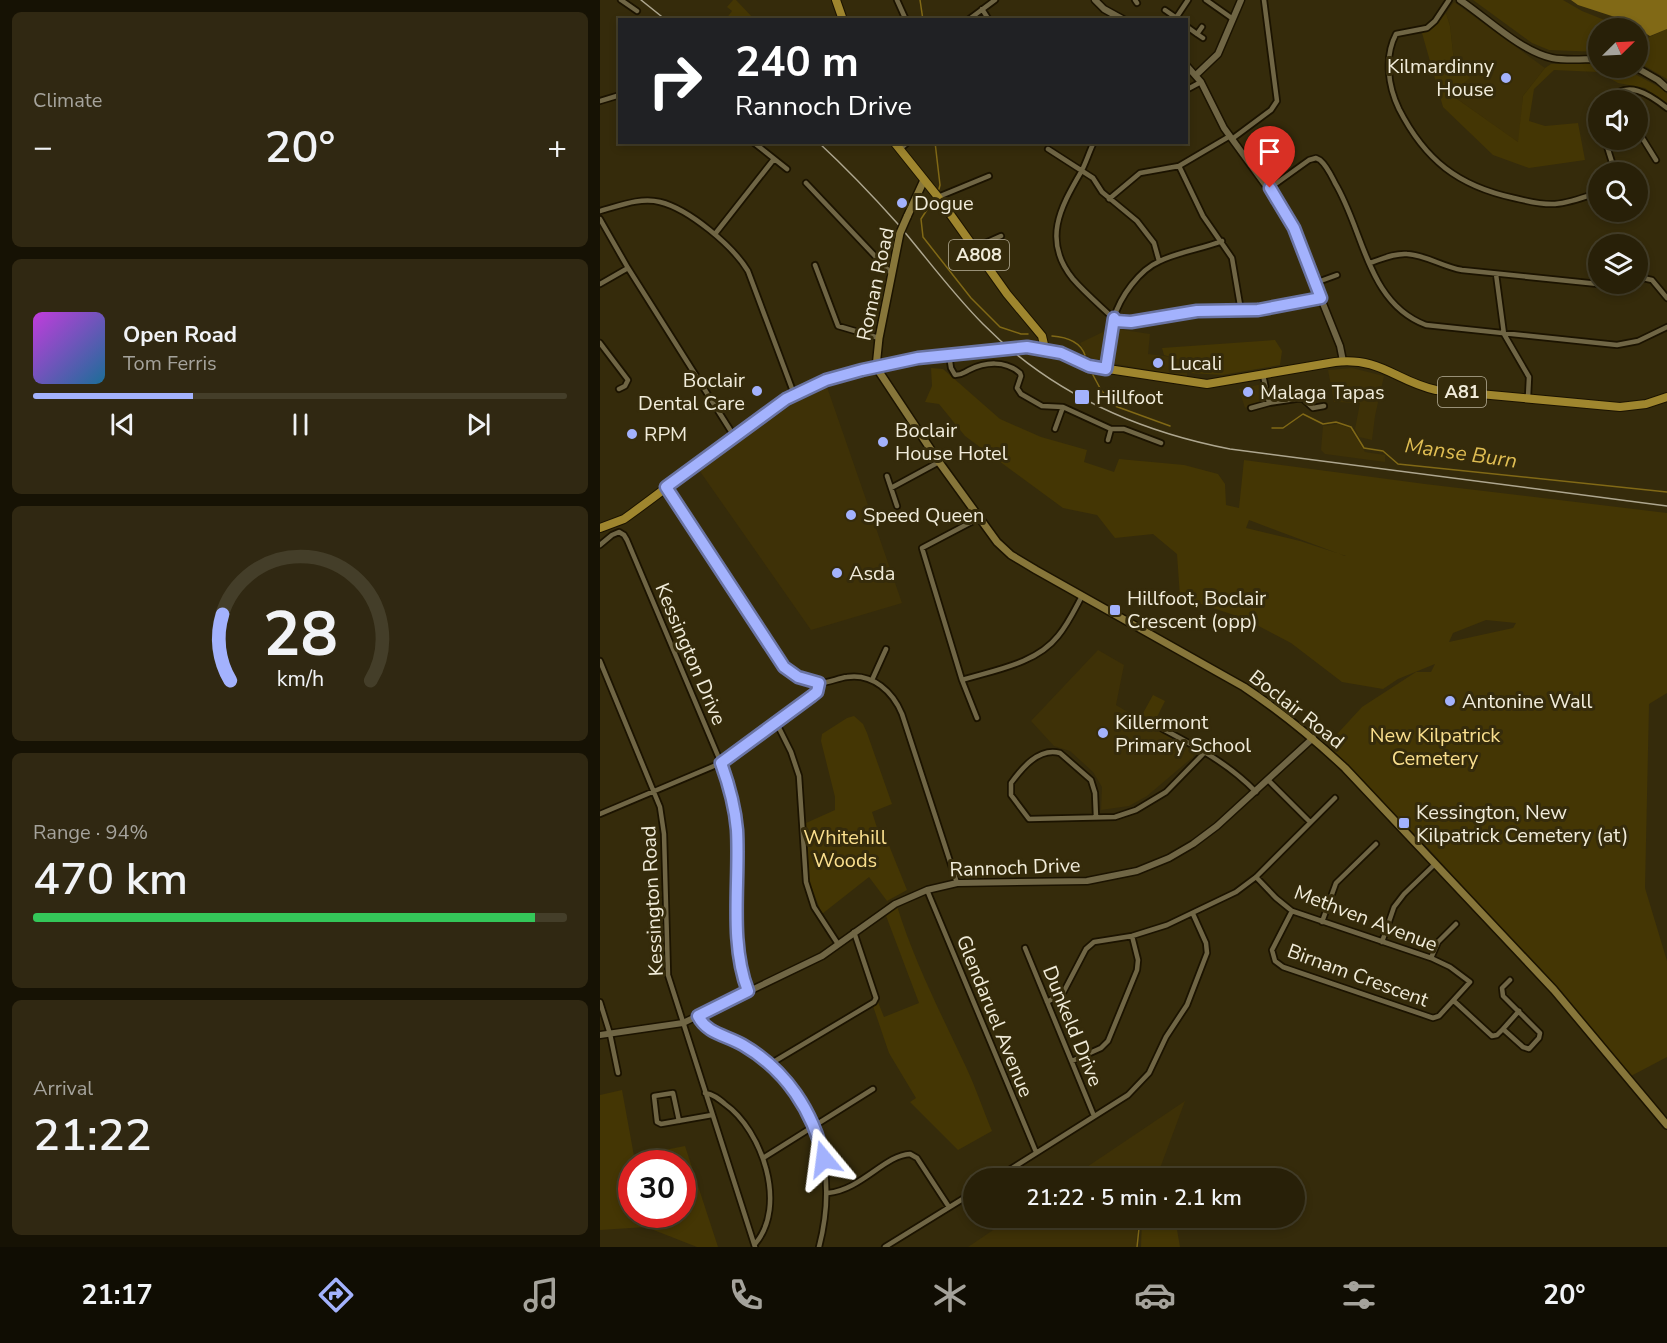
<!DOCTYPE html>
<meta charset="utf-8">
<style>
body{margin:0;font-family:"Nunito Sans",sans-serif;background:#302812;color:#f1f3f6;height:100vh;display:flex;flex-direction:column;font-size:22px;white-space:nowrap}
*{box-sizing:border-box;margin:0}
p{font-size:20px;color:#a5a39c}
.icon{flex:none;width:33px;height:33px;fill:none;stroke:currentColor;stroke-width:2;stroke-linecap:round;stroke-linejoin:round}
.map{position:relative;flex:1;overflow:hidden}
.side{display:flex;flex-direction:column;gap:12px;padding:12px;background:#161204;width:600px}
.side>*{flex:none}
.hud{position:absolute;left:18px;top:18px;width:570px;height:126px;border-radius:0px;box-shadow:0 3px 9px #0003,0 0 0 2px #443e29;background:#202124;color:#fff;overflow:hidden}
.needle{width:39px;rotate:66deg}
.fabs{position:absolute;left:988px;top:18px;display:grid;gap:12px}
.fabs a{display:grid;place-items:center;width:60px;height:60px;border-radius:50%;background:#282008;box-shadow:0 3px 9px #0003,0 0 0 2px #443e29;font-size:30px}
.speed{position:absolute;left:18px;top:1150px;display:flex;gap:12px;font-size:30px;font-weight:700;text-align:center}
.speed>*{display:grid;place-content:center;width:78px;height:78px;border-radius:50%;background:#282008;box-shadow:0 3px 9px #0003,0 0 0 2px #443e29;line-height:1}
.speed .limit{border:9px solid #d22;background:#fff;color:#111}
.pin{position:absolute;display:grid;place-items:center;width:51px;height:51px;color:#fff;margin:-62px -26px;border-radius:50% 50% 50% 0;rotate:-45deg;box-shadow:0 0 6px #0007}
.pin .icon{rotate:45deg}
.me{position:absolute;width:66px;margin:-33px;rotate:344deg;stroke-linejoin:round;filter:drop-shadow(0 0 4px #0008)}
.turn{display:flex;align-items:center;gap:21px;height:126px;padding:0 18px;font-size:27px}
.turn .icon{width:78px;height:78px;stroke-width:2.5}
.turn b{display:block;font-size:42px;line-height:51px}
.big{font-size:45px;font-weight:600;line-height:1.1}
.side .tile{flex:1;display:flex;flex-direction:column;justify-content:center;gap:9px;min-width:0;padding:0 21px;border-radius:9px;background:#302812}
.side .dial{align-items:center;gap:0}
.dial svg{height:156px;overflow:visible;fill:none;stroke:#443e29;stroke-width:7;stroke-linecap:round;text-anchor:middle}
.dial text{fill:#f1f3f6;stroke:none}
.song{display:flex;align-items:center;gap:18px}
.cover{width:72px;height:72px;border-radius:9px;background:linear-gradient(135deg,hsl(290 70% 55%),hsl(200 70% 35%))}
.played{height:6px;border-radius:3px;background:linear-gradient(90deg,#a3b2fd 30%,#443e29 30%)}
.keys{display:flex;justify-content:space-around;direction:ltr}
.heat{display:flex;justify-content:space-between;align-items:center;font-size:33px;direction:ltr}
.charge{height:9px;border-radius:4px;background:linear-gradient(90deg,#34c759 94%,#443e29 0)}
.trip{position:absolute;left:363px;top:1168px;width:342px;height:60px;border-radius:30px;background:#282008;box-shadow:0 3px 9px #0003,0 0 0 2px #443e29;font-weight:600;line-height:60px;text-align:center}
.tab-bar{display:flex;height:96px;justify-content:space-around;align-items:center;background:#100d03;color:#a5a39c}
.tab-bar .icon{width:42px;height:42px}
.tab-bar .selected{color:#a3b2fd}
.tab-bar b{font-size:27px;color:#f1f3f6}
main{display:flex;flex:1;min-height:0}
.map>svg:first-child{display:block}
.built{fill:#3e3107}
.green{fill:#443604;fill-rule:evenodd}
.water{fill:#816916}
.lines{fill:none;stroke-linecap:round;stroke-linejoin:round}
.stream{stroke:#816916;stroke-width:1.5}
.minor-casing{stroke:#1b1300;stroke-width:8}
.tertiary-casing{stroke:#1b1300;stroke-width:9}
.secondary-casing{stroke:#1b1300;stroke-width:10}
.primary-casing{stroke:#1b1300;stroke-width:10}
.minor{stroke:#706645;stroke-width:4.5}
.tertiary{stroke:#706645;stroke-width:6}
.secondary{stroke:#87763a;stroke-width:7}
.primary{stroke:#9f862e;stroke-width:8}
.rail{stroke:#aea790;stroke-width:1.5}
.secondary-bridge-casing{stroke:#1b1300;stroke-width:10;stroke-linecap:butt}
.primary-bridge-casing{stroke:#1b1300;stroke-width:10;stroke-linecap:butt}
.secondary-bridge{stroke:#87763a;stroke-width:7}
.primary-bridge{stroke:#9f862e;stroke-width:8}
.route-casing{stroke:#6a74a4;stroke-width:15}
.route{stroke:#a3b2fd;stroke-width:10}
.poi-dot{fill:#a3b2fd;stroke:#352b0b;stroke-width:2}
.labels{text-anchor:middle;stroke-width:6;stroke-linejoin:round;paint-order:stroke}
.shield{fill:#352b0b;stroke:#b9b29c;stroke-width:1.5}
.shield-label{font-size:18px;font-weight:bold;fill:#f1ecda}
.poi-label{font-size:20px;fill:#f1ecda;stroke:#352b0b;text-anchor:start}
.street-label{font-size:20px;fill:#f1ecda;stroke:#352b0b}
.park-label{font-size:20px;fill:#fadf8e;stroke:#352b0b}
.water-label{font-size:21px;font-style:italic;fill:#e0be53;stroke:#352b0b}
</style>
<main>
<section class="side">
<div class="tile"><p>Climate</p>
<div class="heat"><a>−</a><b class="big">20°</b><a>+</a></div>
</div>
<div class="tile">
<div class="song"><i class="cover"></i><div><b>Open Road</b><p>Tom Ferris</p></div></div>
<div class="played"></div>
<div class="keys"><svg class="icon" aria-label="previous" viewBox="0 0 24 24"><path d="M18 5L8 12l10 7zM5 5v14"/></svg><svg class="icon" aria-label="pause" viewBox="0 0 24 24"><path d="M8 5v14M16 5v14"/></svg><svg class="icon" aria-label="next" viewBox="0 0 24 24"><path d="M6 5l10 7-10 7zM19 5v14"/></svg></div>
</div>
<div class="tile dial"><svg viewBox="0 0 100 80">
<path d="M14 69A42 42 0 1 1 86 69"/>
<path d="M14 69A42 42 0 0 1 10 35" stroke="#a3b2fd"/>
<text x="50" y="56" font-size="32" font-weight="700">28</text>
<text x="50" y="72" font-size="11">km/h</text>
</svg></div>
<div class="tile"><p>Range · 94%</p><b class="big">470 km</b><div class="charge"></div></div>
<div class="tile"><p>Arrival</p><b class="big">21:22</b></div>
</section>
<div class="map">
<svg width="1067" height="1247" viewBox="0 0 1067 1247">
<rect width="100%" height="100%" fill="#352b0b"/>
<path class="built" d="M854,2L945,68L923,96L919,143L850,94L854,62L850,26L846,13Z
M517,329L550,334L548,354L587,359V377L511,363Z
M507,330L503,359H494L486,355L480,343Z
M752,368L784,376L775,416L772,440L759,437L755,429L760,403L734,402L728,370Z
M662,384L667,401L645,408L639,389Z
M227,387L302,603L211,630L99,470L191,405Z
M738,424L750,428L765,452L785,455V462L725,454L721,450L723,426Z
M498,650L524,665L516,705L595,752L593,757L547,796L529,806L501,810L502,787L493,772L470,751L454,746L431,721Z
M585,1101L556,1179H469Z
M411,1218H538L536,1247H368Z"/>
<path class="green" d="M133,0H136L154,19H126L132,11L127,7Z
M873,0H963L982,11L1025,28H999V52L949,50L932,43Z
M846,13L850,26L854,62L870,78L850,94L918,142L923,96L945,68L951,64L999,63V68H1021L1027,70L1061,88L1067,94V104L1045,88L1018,83L998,72L954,70L934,89L929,121L945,126L978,123L985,160L929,168L893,155L843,107L822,33L833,28Z
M1067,29V79L1038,62V37L1043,40Z
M675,340L682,351L680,365L622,375L590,373L581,360L564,355L562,348Z
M331,368L343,369L400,419L441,437L487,450L484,462L514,472L519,459L584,465L618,474L625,484L626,505L639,508L644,460L825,484L1067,513V693L1049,704L1045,888L1067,961V1057L1031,1076L993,1030L829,849L727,745L762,707L816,672H831L835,664L798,679L783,689L742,682L691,643L643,618L580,597L577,554L553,534L515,538L497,515L463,508L365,436L339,404L325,402L332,386ZM649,520L745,556H746L700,541L646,528ZM886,620L916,623L913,628L849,642L853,633Z
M553,695L565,701L555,721L542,715Z
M254,716L263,724L267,733L292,804L272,812L279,834L286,838L307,890L287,901L269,877L222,914L209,881L206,823L235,810V797L221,741L222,734L247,718Z
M297,906C314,961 341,1014 366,1067C376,1088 383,1110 392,1131L358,1150L310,1102L316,1098L289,1053L273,1006L278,1002L284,1017L319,1003L285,913Z
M22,1090L34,1156L85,1146L118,1247H97L46,1227L0,1230V1095ZM32,1164H82V1215H32Z
M542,1218H575L580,1247H541Z"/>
<path class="water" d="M971,0H1067V29L1050,36L1021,19L978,5Z"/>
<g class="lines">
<path class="stream" d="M320,0L323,20
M335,142L340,185L339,189
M332,202L321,219L323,237L371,298L400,327L421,334H428
M452,336C466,337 480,341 485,355
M493,375L501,390L515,406L570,426
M672,428H683L703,414L723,424L736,422L751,427L764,448L783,451L798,464L1067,492
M537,1247L539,1228"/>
<g class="minor-casing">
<path id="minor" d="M21,0L37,11
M297,0L306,20
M535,0L537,3
M606,0L633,19
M849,0L835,21L827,28L796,34C784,57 788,86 799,109C825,160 858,186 914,198C927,201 941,205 955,204C970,203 985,197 999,192
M382,9L389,20
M565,10L578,19
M576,18L588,0
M368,20L395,0
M586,26L597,34
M602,27L597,34L603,38
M586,90L601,82
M1009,100C1027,79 1049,94 1067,108
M0,101L20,95
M1038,131L1056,160
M632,139L671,110L677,101L664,0
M1005,140L1015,172
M153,142L187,169
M494,142C489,152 486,163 481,172C460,208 442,241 473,279C486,294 502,307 516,321L531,322L597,311L658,310L721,298
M300,149L308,142
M448,149L493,178L502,192L537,221L554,243L559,261
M579,166L603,216L632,258L641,311
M206,183L292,274
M670,188L709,160L716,158L720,160C727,166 731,175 735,183C764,231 767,303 826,325L1017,345L1038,341L1067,327
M338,197L389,176
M509,199L540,173L579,166L630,136
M0,211C19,206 40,197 60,202C89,209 133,246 148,271L194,394
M0,219L28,268L134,436
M115,234L174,159
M374,248L401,236
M770,263C782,259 794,253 807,254C826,255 843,267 862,270L1008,285L1020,284
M215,265L238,326L279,338
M896,274L904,334L929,377L928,397
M1038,277L1052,280L1067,298
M715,283L737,275
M0,284L28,268
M0,343L28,380L25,386L19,389
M349,355L351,368L355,375C362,375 363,373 369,370C385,362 405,360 420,373L421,376L417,388L421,394L442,406L463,407L511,429H524L561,443
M506,369C509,353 509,334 514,318C520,297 539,270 560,261C578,252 602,249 622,241
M663,375L669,403
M651,408L669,403L702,398L713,408L724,406
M455,429L463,407
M508,440L511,429
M287,476L297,506
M66,487L184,667C195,675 206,682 219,683C229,683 238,678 247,677C273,673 293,692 302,714L357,883
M291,488L339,462
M0,545L12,535L19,532L24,535L27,540L121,763C129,785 135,806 137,830C140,882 129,943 149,991
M0,661L60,807L64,834L68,975L155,1247
M272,680L286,649
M362,680C394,670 436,664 458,636C468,624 475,609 482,596
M377,718L362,680L322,548L379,518
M176,722L191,752L199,776L206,882L214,907L238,944
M561,728C595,746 628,763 656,792
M668,780L710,822
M0,814L121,763L212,696L217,692L219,683
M496,817L495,793L491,780L460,753C439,747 422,768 411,783V795L429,819L515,817L536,810L566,792L605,752
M656,877L676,898L692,911L831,958L850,967L870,982L839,1016L833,1018L683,967L675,961L672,950L692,911
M327,890L436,1152
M722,922L736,883L776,844
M782,942L794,907L804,894L835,864
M425,948L494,1116
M831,958L838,942L856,924
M854,1001L892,1036L897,1035L903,1029L923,1047L929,1049L939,1038L940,1033L903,996L902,988L910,980
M0,1002L10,1034L18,1073
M447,1002L463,993L486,949L494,942L532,936L567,925L636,892L656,877L735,798
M98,1016C100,1020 102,1025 105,1028C111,1032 120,1034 126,1037C136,1041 145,1046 154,1052C220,1096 238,1174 219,1247
M903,1029L919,1011
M472,1061L501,1048L508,1041L537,970L538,960L532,936
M170,1064L274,1002L276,998L254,932
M105,1093C113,1094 119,1099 125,1104C162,1130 188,1206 155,1244
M79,1121L73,1093L54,1096L57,1122L61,1124L112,1115
M163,1158L273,1089
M395,1179L528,1095L549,1073L566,1037L587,1005L607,953L606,943L593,914
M228,1193C261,1190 285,1155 310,1154L317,1158L349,1207
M285,1247L374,1192"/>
</g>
<g class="tertiary-casing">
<path id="tertiary" d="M495,0L504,9L524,20
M860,0C887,18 920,51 952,58C967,61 983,59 999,59
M586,65L601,82L624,128L688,216L740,346L743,361
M1037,68L1058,80L1067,88
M596,75L618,54L641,0
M0,1035L83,1023L222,956L295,904L327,890L357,883L487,881L537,871L569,858L593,844L617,826L713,738"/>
</g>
<g class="secondary-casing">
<path id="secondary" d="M307,217L324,180
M300,233L279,338L276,367L339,462L397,542L411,555L436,570L644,687C680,711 713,738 745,768L954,990L1067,1125"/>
</g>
<g class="primary-casing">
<path id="primary" d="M236,0L243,20
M294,142L338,197L407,294L442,336L445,349
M427,347L461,353L495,367L607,384L735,362C782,357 795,381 836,390L1020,407L1046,404L1067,397
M0,528L24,519C62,492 99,462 137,434C156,420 175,404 197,393C254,362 336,355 400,349"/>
</g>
<use href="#minor" class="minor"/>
<use href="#tertiary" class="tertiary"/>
<use href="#secondary" class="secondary"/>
<use href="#primary" class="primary"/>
<path class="rail" d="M41,0L66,20
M218,142C246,168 272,195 297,223C326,257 352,293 383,324C450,392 537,431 630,449L1067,506"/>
<g class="secondary-bridge-casing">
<path id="secondary-bridge" d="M300,233L307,217"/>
</g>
<g class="primary-bridge-casing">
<path id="primary-bridge" d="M400,349L427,347"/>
</g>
<use href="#secondary-bridge" class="secondary-bridge"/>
<use href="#primary-bridge" class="primary-bridge"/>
</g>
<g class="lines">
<g class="route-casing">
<path id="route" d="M224,1159C213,1111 186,1070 143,1045C126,1035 107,1034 98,1016L148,991C129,942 140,882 137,830C135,806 129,785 121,763L212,696L217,692L219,683L198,677L184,667L66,487L186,399L226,380L262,370L318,358L427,347L461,353L489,366L506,369L514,318L516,321L531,322L597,311L658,310L721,298L694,228L670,188"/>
</g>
<use href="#route" class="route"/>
</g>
<g class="poi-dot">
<circle cx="906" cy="78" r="6"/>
<circle cx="302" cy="203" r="6"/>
<circle cx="558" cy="363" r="6"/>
<circle cx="157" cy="391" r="6"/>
<circle cx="648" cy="392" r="6"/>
<rect x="474" y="389" width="16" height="16" rx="3"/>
<circle cx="32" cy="434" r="6"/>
<circle cx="283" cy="442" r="6"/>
<circle cx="251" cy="515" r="6"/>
<circle cx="237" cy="573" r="6"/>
<rect x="509" y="604" width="12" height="12" rx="3"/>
<circle cx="850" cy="701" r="6"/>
<circle cx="503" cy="733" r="6"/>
<rect x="798" y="817" width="12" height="12" rx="3"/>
</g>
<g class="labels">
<g class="shield">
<rect x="349" y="240" width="60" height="30" rx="4.5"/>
<rect x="838" y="377" width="48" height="30" rx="4.5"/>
</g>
<g class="shield-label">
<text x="379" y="261">A808</text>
<text x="862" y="398">A81</text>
</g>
<g class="poi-label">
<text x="894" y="73" text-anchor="end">Kilmardinny<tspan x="894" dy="23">House</tspan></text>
<text x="314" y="210">Dogue</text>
<text x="570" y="370">Lucali</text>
<text x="145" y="387" text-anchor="end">Boclair<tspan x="145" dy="23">Dental Care</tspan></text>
<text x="660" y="399">Malaga Tapas</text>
<text x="496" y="404">Hillfoot</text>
<text x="295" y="437">Boclair<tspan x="295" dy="23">House Hotel</tspan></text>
<text x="44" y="441">RPM</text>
<text x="263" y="522">Speed Queen</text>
<text x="249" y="580">Asda</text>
<text x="527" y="605">Hillfoot, Boclair<tspan x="527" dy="23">Crescent (opp)</tspan></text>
<text x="862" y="708">Antonine Wall</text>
<text x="515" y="729">Killermont<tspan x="515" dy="23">Primary School</tspan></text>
<text x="816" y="819">Kessington, New<tspan x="816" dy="23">Kilpatrick Cemetery (at)</tspan></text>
</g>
<g class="street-label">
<text transform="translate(275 284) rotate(-78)" y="7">Roman Road</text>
<text transform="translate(91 654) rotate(67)" y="7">Kessington Drive</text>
<text transform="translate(697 709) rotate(38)" y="7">Boclair Road</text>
<text transform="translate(415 867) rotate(-2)" y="7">Rannoch Drive</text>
<text transform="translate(52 901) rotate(-93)" y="7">Kessington Road</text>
<text transform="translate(766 918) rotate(21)" y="7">Methven Avenue</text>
<text transform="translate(758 975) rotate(20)" y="7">Birnam Crescent</text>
<text transform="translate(395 1016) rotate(68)" y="7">Glendaruel Avenue</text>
<text transform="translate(473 1026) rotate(68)" y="7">Dunkeld Drive</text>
</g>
<g class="park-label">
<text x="835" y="742">New Kilpatrick<tspan x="835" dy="23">Cemetery</tspan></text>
<text x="245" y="844">Whitehill<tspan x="245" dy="23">Woods</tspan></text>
</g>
<g class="water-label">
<text transform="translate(861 453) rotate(8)" y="7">Manse Burn</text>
</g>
</g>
</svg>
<div class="fabs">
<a><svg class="needle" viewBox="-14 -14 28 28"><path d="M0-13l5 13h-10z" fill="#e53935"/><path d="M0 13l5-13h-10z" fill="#a5a39c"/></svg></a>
<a><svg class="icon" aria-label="sound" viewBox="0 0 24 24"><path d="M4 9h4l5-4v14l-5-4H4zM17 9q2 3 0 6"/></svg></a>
<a><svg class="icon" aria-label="search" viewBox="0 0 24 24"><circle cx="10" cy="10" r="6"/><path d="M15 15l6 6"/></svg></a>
<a><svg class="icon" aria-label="layers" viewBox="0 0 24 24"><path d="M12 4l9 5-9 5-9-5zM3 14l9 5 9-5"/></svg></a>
</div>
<div class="speed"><div class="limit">30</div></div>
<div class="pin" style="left:670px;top:188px;background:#d93025"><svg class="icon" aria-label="arrive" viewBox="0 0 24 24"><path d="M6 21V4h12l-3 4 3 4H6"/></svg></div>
<svg class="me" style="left:224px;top:1159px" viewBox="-20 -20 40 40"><path d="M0-17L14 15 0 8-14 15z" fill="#a3b2fd" stroke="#fff" stroke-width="4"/></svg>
<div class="trip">21:22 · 5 min · 2.1 km</div>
<div class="hud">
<div class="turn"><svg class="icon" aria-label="right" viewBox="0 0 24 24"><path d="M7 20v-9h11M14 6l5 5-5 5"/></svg><div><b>240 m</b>Rannoch Drive</div></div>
</div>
</div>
</main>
<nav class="tab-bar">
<b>21:17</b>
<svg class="icon selected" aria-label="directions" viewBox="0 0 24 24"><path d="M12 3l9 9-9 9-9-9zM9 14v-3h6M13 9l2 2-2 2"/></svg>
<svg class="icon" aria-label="music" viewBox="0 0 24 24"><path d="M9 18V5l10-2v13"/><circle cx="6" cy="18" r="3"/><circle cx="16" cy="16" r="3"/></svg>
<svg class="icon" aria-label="phone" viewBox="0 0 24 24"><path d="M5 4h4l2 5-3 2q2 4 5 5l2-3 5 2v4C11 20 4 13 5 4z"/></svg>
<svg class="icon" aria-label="climate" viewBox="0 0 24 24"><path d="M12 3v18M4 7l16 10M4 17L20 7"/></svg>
<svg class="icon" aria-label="car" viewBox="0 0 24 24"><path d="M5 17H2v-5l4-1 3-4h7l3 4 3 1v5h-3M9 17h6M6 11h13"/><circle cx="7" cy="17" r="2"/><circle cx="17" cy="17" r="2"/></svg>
<svg class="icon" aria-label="filters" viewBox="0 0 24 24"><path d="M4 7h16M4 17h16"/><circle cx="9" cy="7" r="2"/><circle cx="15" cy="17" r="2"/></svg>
<b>20°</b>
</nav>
